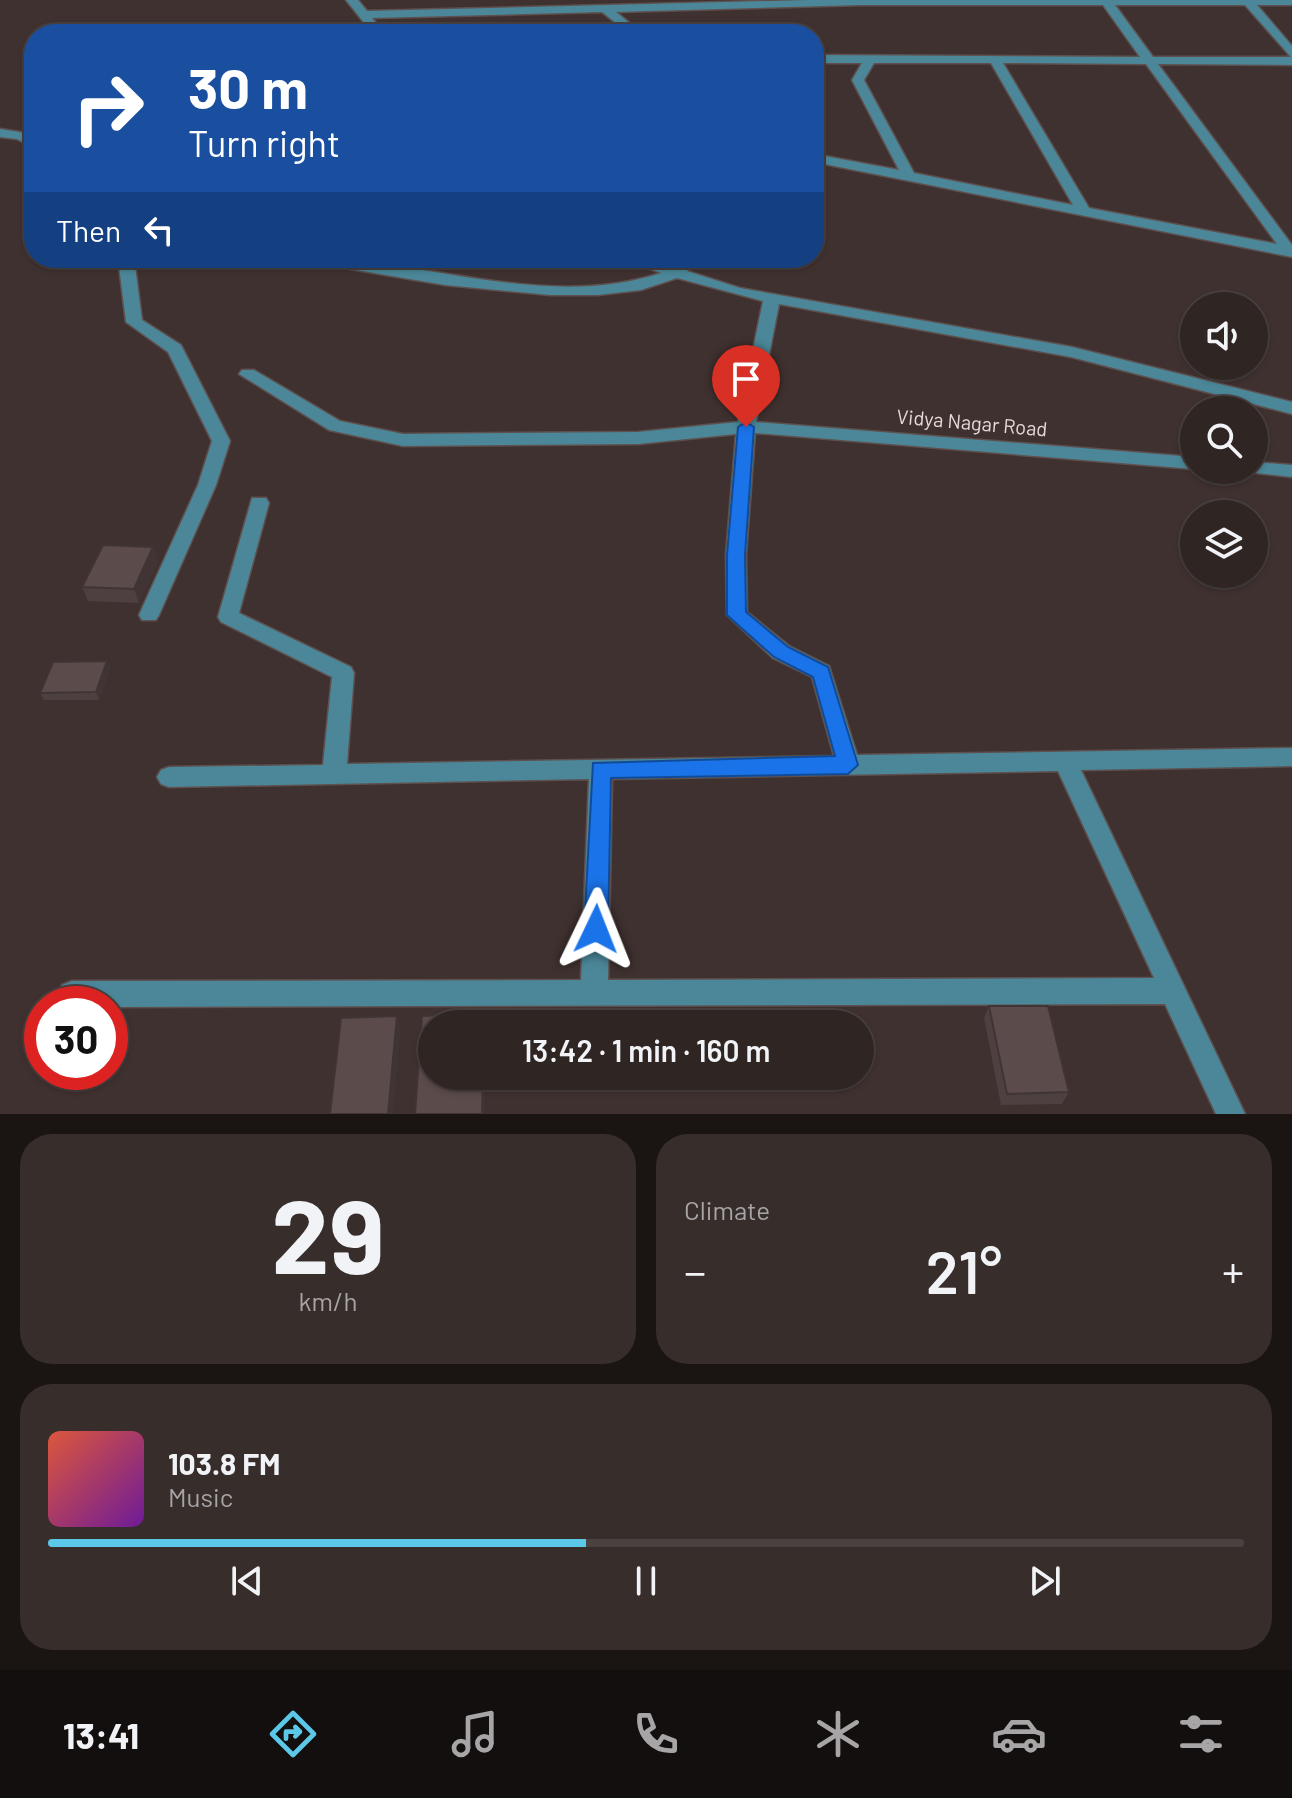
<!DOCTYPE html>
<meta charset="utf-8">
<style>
body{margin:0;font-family:Barlow,sans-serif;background:#372d2b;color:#f1f3f6;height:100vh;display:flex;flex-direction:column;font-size:30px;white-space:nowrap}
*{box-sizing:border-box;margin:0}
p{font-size:26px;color:#a7a5a6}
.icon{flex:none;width:44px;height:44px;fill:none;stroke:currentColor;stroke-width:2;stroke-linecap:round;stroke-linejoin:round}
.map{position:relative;height:1114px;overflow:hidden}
.sheet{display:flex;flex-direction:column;gap:20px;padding:20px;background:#1a1413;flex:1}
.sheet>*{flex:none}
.hud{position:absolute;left:24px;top:24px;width:800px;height:244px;border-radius:32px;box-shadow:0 2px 6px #0004,0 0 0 2px #4a4241;background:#1a4fa0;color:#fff;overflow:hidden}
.buttons{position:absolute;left:1180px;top:292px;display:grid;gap:16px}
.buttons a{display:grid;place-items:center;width:88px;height:88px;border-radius:50%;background:#2f2523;box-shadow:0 2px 6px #0004,0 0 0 2px #4a4241;font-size:40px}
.speed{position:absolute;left:24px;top:986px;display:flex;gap:16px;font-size:40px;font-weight:700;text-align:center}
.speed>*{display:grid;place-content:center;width:104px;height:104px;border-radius:50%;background:#2f2523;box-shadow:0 2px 6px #0004,0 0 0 2px #4a4241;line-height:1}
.speed .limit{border:12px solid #d22;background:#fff;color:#111}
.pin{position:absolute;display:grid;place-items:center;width:68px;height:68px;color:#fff;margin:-82px -34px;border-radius:50% 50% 50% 0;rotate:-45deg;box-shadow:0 0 8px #0007}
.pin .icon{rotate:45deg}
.me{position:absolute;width:88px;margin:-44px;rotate:2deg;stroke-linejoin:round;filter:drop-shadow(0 0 6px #0008)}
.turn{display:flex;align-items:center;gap:28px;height:168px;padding:0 32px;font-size:36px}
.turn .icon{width:104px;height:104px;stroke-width:2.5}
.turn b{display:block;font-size:56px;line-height:68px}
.then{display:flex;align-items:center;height:76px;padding:0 32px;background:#0003;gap:16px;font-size:30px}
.big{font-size:60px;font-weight:600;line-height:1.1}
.sheet .tile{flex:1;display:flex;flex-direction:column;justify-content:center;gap:12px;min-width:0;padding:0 28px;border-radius:32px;background:#372d2b}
.sheet .dial{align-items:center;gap:0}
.dial b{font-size:104px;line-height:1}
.song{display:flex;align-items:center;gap:24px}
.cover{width:96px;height:96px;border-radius:12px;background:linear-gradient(135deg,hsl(10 70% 55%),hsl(280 70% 35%))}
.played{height:8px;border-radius:4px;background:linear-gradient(90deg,#5bc8e7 45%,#4a4241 45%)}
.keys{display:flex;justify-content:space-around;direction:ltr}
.heat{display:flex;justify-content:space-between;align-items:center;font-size:44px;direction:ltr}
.sheet .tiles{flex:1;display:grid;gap:20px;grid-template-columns:1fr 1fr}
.tile:last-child{grid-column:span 2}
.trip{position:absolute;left:418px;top:1010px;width:456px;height:80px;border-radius:40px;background:#2f2523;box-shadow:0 2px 6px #0004,0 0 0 2px #4a4241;font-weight:600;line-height:80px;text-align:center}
.tab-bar{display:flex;height:128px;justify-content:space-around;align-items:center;background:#130f0e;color:#a7a5a6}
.tab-bar .icon{width:56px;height:56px}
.tab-bar .current{color:#5bc8e7}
.tab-bar b{font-size:36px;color:#f1f3f6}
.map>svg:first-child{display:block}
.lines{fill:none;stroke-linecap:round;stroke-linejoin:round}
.minor-casing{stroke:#5d504e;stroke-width:3}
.minor{fill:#4b8799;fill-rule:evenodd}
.wall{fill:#4e4040}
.shaded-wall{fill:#403434}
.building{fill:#5b4b4a;stroke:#403434;stroke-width:2}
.route{fill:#1a73e8;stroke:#114b97;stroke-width:2}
.labels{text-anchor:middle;stroke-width:8;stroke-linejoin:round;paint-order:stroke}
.street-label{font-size:20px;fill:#e4dbda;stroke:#3f312f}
</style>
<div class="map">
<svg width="1292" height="1114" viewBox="0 0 1292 1114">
<rect width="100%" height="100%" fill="#3f312f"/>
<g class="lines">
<g class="minor-casing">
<path id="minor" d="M346,0H358L367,11L808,0H1292V5H1257L1292,46V65L1158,64L1292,245V257L814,162V154L899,170L852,80L862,63H814V55L1140,57L1103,5H861L616,12L643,34H630L602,12L372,18L385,34H373ZM1115,5H1245L1291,57H1153ZM874,63H991L1073,205L914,173L864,80ZM1003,63L1146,64L1277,244L1089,208Z
M0,129L26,133L34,138V148L17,139L0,137Z
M118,258H134L142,320L181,345L230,441L216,485L159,615L156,620H142L139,615L198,485L212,441L168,352L126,322Z
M307,258C424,258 545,311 661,273L622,258H646L673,267L683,258H700L687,271L740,288L1072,347L1292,402V414L1071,357L779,304L756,422L1194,457V469L755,433L746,555L747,612L789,646L829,666L857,755L1292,748V766L1081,770L1245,1114H1216L1165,1004L110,1007V1004L62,1003L59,994L62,985L72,981L581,980L589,779L169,787L161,784L157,777L161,770L169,767L323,765L332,677L221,622L218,617L252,498H266L269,503L239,613L351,667L354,673L347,764L834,756L812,677L773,658L727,615L726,555L736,434L638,444L403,446L329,430L239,374L242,370H254L340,421L403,434L638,432L738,422L763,301L677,278L641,290L598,295H550L445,285L315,263ZM1058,771L1154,978L608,980L612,779Z
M1254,462L1292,465V477L1247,472L1246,470H1254Z"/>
</g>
<use href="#minor" class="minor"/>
</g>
<path class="wall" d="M153,547L158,561L139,603L88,601L82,587Z
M107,661L110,668L99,700H44L40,693Z
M989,1006L1069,1092L1062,1104L1001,1105L984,1018Z"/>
<path class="shaded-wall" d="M153,547L158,561L139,603L134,589Z
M107,661L110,668L99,700L96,692Z
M397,1016L401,1028L393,1114H388Z
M483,1076H486L485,1114H482Z"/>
<path class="building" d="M103,545L153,547L134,589L82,587Z
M107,661L96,692L40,693L53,662Z
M989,1006H1048L1069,1092L1007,1094Z
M485,1013V1024H432V1076H483L482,1114H415L422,1016Z
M397,1016L388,1114H330L341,1018Z"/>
<path class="route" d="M746,422L754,427L745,555L746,612L788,647L828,667L858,765L848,774L611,778L608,929L604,936L596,940L587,936L584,929L593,763L835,756L813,677L774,657L727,615V555L738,427Z"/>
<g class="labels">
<g class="street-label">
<text transform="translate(972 423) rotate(5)" y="7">Vidya Nagar Road</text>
</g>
</g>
</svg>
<div class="buttons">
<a><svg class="icon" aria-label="sound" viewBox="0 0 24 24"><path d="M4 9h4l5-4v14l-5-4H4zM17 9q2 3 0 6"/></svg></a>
<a><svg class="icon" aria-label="search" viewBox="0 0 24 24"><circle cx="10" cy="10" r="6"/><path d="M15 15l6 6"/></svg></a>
<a><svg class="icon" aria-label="layers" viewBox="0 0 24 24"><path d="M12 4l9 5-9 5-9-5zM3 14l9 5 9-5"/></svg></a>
</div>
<div class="speed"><div class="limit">30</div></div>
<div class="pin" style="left:746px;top:427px;background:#d93025"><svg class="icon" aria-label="arrive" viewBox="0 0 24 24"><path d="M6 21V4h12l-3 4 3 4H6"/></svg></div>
<svg class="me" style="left:596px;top:929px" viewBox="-20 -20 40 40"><path d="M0-17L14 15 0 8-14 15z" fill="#1a73e8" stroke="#fff" stroke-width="4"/></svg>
<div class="trip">13:42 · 1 min · 160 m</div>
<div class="hud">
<div class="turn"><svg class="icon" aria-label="right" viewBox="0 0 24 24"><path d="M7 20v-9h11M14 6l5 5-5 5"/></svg><div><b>30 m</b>Turn right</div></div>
<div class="then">Then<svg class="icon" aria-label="left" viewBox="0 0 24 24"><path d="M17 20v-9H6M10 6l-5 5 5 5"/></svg></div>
</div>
</div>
<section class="sheet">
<div class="tiles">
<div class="tile dial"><b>29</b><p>km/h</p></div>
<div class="tile"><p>Climate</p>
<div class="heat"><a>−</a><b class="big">21°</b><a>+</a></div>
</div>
<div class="tile">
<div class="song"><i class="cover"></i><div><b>103.8 FM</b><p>Music</p></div></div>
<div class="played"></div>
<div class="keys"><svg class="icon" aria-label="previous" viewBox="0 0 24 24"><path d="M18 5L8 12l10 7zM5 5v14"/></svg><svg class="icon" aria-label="pause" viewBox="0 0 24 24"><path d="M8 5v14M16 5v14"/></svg><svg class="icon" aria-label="next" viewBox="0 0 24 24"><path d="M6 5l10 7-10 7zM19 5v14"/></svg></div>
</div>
</div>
</section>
<nav class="tab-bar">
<b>13:41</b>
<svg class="icon current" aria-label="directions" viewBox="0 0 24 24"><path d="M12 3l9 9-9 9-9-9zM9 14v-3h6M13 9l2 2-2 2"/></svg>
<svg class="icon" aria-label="music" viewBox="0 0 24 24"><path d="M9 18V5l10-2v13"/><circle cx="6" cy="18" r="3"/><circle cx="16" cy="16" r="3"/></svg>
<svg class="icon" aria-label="phone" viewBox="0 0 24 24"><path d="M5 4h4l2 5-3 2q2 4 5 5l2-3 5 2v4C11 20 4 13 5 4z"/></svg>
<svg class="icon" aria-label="climate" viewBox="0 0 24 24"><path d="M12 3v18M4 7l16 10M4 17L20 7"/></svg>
<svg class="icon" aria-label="car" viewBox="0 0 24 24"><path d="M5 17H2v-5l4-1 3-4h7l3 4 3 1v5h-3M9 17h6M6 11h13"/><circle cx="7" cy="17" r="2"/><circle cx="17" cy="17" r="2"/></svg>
<svg class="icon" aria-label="filters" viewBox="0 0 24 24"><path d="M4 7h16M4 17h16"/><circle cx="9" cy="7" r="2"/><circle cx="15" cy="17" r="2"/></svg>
</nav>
